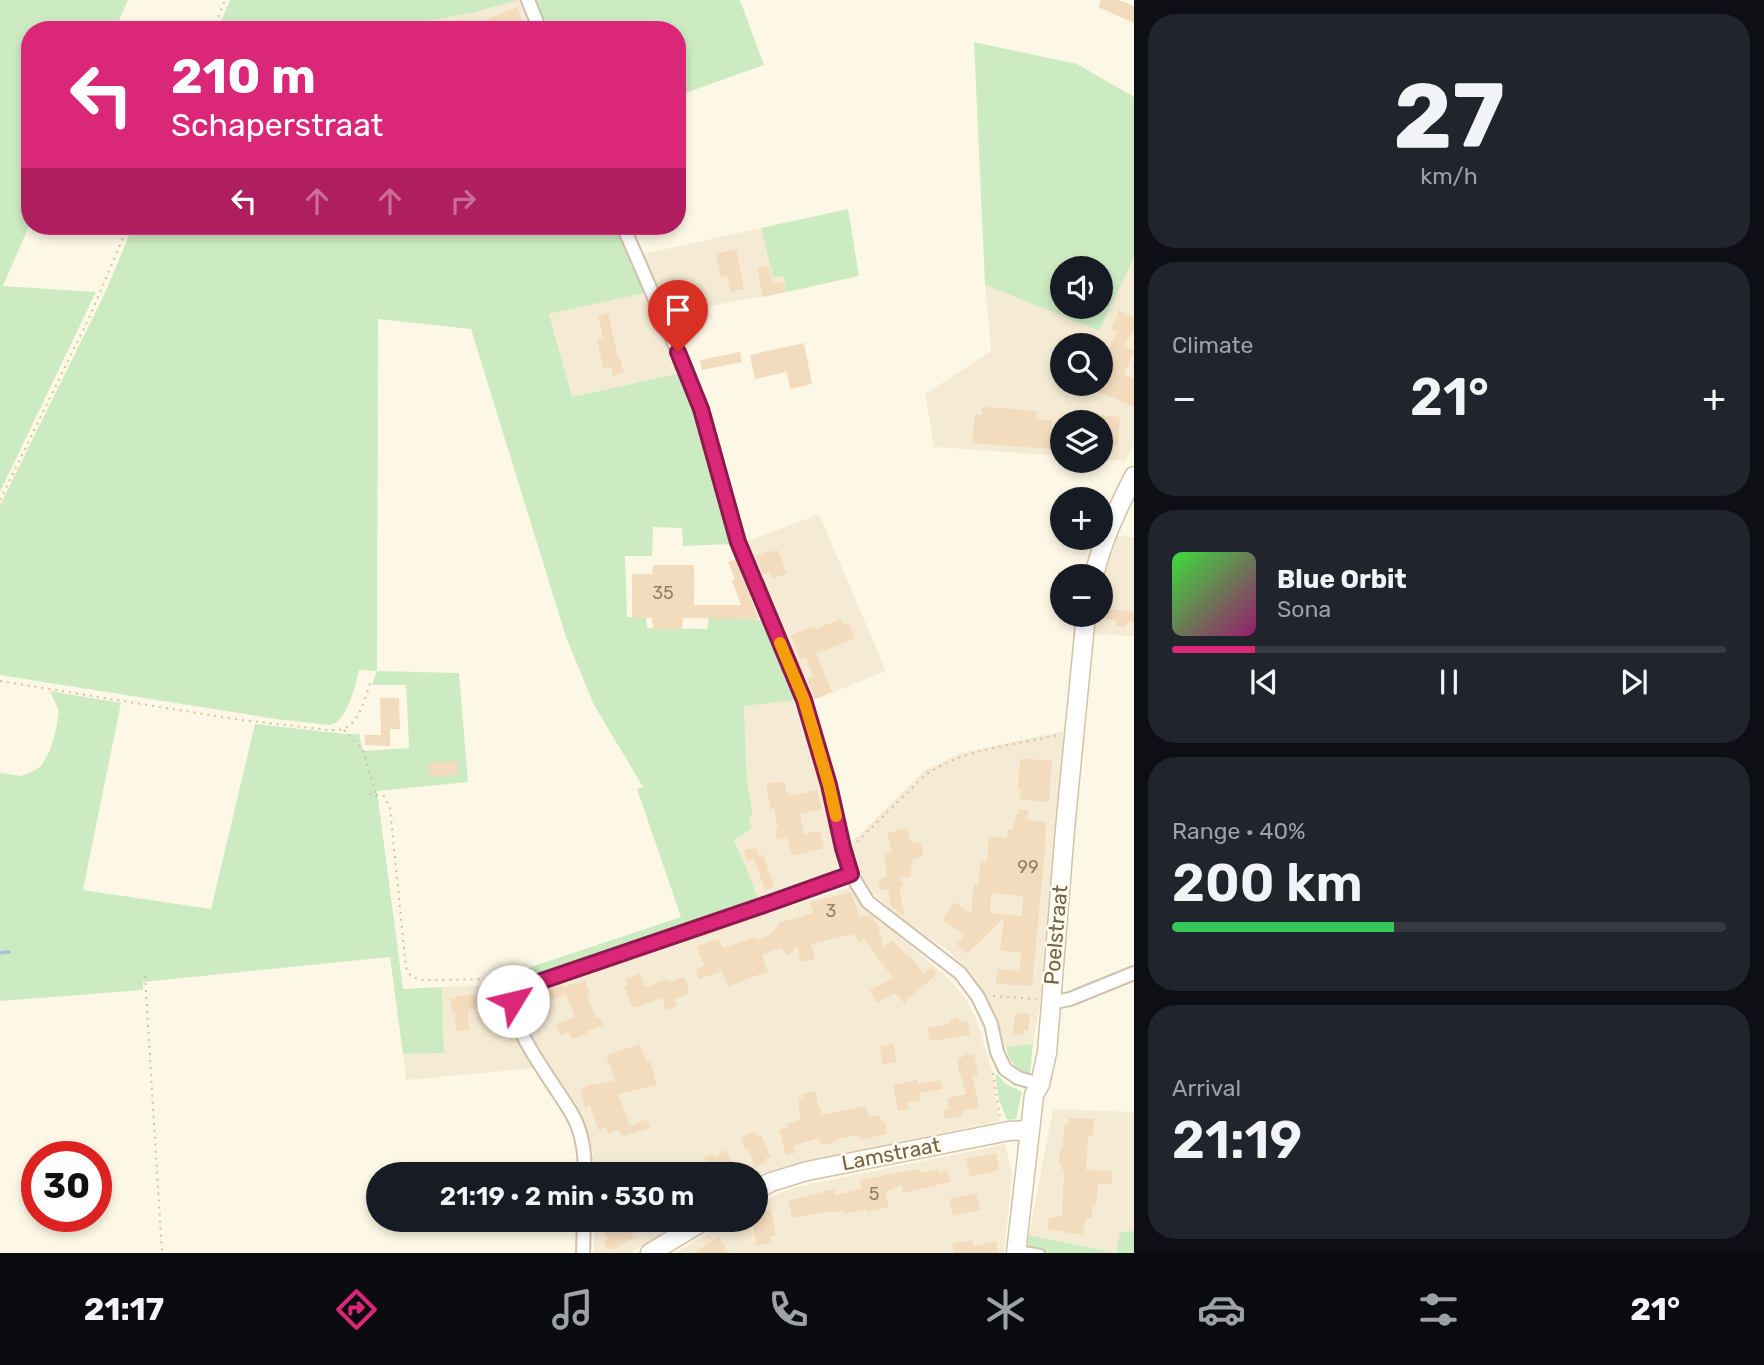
<!DOCTYPE html>
<meta charset="utf-8">
<style>
body{margin:0;font-family:Rubik,sans-serif;background:#20242c;color:#f1f3f6;height:100vh;display:flex;flex-direction:column;font-size:26px;white-space:nowrap}
*{box-sizing:border-box;margin:0}
p{font-size:23px;color:#9ea1a6}
.icon{flex:none;width:38px;height:38px;fill:none;stroke:currentColor;stroke-width:2;stroke-linecap:round;stroke-linejoin:round}
.map{position:relative;flex:1;overflow:hidden}
.details{display:flex;flex-direction:column;gap:14px;padding:14px;background:#0d0f14;width:630px}
.details>*{flex:none}
.banner{position:absolute;left:21px;top:21px;width:665px;height:214px;border-radius:28px;box-shadow:0 4px 10px #0003;background:#db2777;color:#fff;overflow:hidden}
.tools{position:absolute;left:1050px;top:256px;display:grid;gap:14px}
.tools a{display:grid;place-items:center;width:63px;height:63px;border-radius:50%;background:#171b24;box-shadow:0 4px 10px #0003;font-size:35px}
.speed{position:absolute;left:21px;top:1141px;display:flex;gap:14px;font-size:35px;font-weight:700;text-align:center}
.speed>*{display:grid;place-content:center;width:91px;height:91px;border-radius:50%;background:#171b24;box-shadow:0 4px 10px #0003;line-height:1}
.speed .limit{border:10px solid #d22;background:#fff;color:#111}
.pin{position:absolute;display:grid;place-items:center;width:60px;height:60px;color:#fff;margin:-72px -30px;border-radius:50% 50% 50% 0;rotate:-45deg;box-shadow:0 0 7px #0007}
.pin .icon{rotate:45deg}
.me{position:absolute;width:77px;margin:-38px;rotate:54deg;stroke-linejoin:round;filter:drop-shadow(0 0 5px #0008)}
.turn{display:flex;align-items:center;gap:24px;height:147px;padding:0 35px;font-size:32px}
.turn .icon{width:91px;height:91px;stroke-width:2.5}
.turn b{display:block;font-size:49px;line-height:60px}
.lanes{display:flex;align-items:center;height:66px;padding:0 35px;background:#0003;justify-content:center;gap:35px;direction:ltr}
.lanes .off{opacity:.35}
.big{font-size:52px;font-weight:600;line-height:1.1}
.details .tile{flex:1;display:flex;flex-direction:column;justify-content:center;gap:10px;min-width:0;padding:0 24px;border-radius:28px;background:#20242c}
.details .dial{align-items:center;gap:0}
.dial b{font-size:91px;line-height:1}
.song{display:flex;align-items:center;gap:21px}
.cover{width:84px;height:84px;border-radius:10px;background:linear-gradient(135deg,hsl(120 70% 55%),hsl(320 70% 35%))}
.played{height:7px;border-radius:4px;background:linear-gradient(90deg,#db2777 15%,#363941 15%)}
.keys{display:flex;justify-content:space-around;direction:ltr}
.heat{display:flex;justify-content:space-between;align-items:center;font-size:38px;direction:ltr}
.charge{height:10px;border-radius:5px;background:linear-gradient(90deg,#34c759 40%,#363941 0)}
.trip{position:absolute;left:366px;top:1162px;width:402px;height:70px;border-radius:35px;background:#171b24;box-shadow:0 4px 10px #0003;font-weight:600;line-height:70px;text-align:center}
.tabs{display:flex;height:112px;justify-content:space-around;align-items:center;background:#090b0e;color:#9ea1a6}
.tabs .icon{width:49px;height:49px}
.tabs .active{color:#db2777}
.tabs b{font-size:32px;color:#f1f3f6}
main{display:flex;flex:1;min-height:0}
.map>svg:first-child{display:block}
.residential{fill:#f5ebd4;fill-rule:evenodd}
.green{fill:#cdebc3;fill-rule:evenodd}
.lines{fill:none;stroke-linecap:round;stroke-linejoin:round}
.stream{stroke:#9fc6d9;stroke-width:3.5}
.building{fill:#f3dbbd;fill-rule:evenodd}
.lane-casing{stroke:#cfc1ac;stroke-width:10}
.street-casing{stroke:#cfc1ac;stroke-width:16}
.secondary-casing{stroke:#d2c2a8;stroke-width:21}
.path{stroke:#d8bf9f;stroke-width:2;stroke-dasharray:2 5;stroke-linecap:butt}
.lane{stroke:#fff;stroke-width:6}
.street{stroke:#fff;stroke-width:12}
.secondary{stroke:#fff;stroke-width:18}
.route-casing{stroke:#8e194d;stroke-width:18}
.route{stroke:#db2777;stroke-width:12}
.slow{stroke:#f59e0b;stroke-width:12}
.labels{text-anchor:middle;stroke-width:5;stroke-linejoin:round;paint-order:stroke}
.number-label{font-size:18px;fill:#958067}
.street-label{font-size:21px;fill:#76614a;stroke:#fffbec}
</style>
<main>
<div class="map">
<svg width="1134" height="1253" viewBox="0 0 1134 1253">
<rect width="100%" height="100%" fill="#fdf8e6"/>
<path class="residential" d="M519,0H523L535,30H428L427,21L472,13Z
M761,228L773,278L783,276L787,292L670,313L643,254Z
M1134,258V444L1125,461L1101,459V422H1062V456L934,447L925,394L991,351L985,285L1099,331ZM1062,345H1101V383H1062Z
M645,293L680,373L572,397L549,314Z
M819,514L886,671L812,701L746,542Z
M1109,534L1134,538V636L1094,634L1095,614H1101V576Z
M798,700L821,780L838,865L835,872L758,899L748,872L734,840L752,828L749,816L753,813L747,783L744,706Z
M1064,731L1040,1002L1033,1044L1004,1048L995,1018L987,998L968,970L944,947L922,935L899,918L873,893L861,874L850,841L854,840L925,770L961,753Z
M850,887L873,914L947,977L965,998L976,1018L992,1072L1000,1121L805,1161L767,1172L756,1177V1174H593V1153L584,1122L572,1101L531,1043L522,1022L519,1004L524,993L594,965L763,915Z
M510,985L512,989L508,996L507,1002L510,1011L536,1068L406,1080L403,1054L444,1053L442,987Z
M1053,1109L1134,1112V1231L1120,1232L1116,1253L1029,1235Z
M1005,1144L1012,1174L1004,1253H675L732,1220H756V1206L773,1196L796,1187Z
M594,1220H686L630,1253H594Z"/>
<path class="green" d="M0,0H128L115,30H30V224L3,286L96,292L0,492Z
M230,0H519L472,13L427,21L428,30H217Z
M534,0H740L764,65L677,96V30H547Z
M974,42L1077,64L1134,97V258L1099,331L985,285ZM1062,268H1101V306H1062Z
M848,209L859,276L787,292L783,276L773,278L761,228Z
M133,226H616L645,293L549,314L572,397L680,373L698,418L712,475L733,544L683,546L682,528L653,527L652,556H625L627,617L646,618L647,628L707,629L709,617L766,620L798,700L744,706L747,783L753,814L749,816L752,828L734,840L748,872L758,899L520,982L512,989L507,975L681,917L637,789L643,787L594,705L566,637L471,329L378,319L377,671L459,673L468,782L377,791L403,989L442,987L444,1053L403,1054L390,957L143,982V990L0,1001V773L21,776L34,771L42,765L50,750L56,730L59,711L50,691L121,703L83,890L211,909L255,724L346,734H359L363,751L409,748L406,685H372L377,671L359,670C355,686 348,721 330,725L276,719L0,675V505L105,293Z
M1033,1044L1030,1075C1016,1071 1009,1061 1006,1047Z
M995,1075H998L1006,1084L1022,1092L1016,1119L1007,1120L999,1100Z
M1134,1231V1253H1026L1029,1235L1116,1253L1120,1232Z"/>
<g class="lines">
<path class="stream" d="M0,953L9,952"/>
</g>
<path class="building" d="M1101,0H1119L1134,6V23L1098,7Z
M518,7L524,30H490L487,19Z
M736,249L744,289L730,292L727,275L721,277L716,254Z
M769,266L773,284L784,282L786,292L763,297L757,268Z
M1119,310L1134,317V330L1124,346L1134,351L1124,374L1134,379V407L1078,383H1101V370L1107,352L1117,332L1111,330Z
M608,313L618,359L620,358L624,373L613,376L611,367L603,368L597,339L603,338L598,316Z
M804,343L812,384L790,389L787,372L755,379L750,355Z
M740,352L742,362L702,370L700,360Z
M982,407L1037,411L1036,419L1052,420L1050,449L972,443L975,414L982,415Z
M1101,415L1120,417L1118,446L1101,444Z
M770,550L771,553L778,550L787,573L772,579L770,572L763,575L755,556Z
M736,559L759,619L683,618L682,629H653L652,618H632V574H652L653,565H694V605H741L732,581L735,580L728,562Z
M1102,608L1134,612V622H1127L1126,627L1116,626V620L1100,619Z
M841,619L844,625L849,623L855,639L816,653L832,692L815,699L807,678L813,676L806,657L800,659L791,635L815,626L816,629Z
M380,698H399L400,729H390V746L365,745V735H381Z
M1020,759L1052,760L1049,802L1020,799L1021,790H1018Z
M457,761L458,775L430,777L429,763Z
M785,782L786,793L789,792L790,796L817,790L822,809L800,814L804,834L820,831L824,848L792,856L787,838L777,840L775,829L778,828L774,809L771,810L766,784Z
M1019,809L1028,810L1027,820L1046,822L1045,849L1032,986L998,984L996,982L997,969L1020,971L1021,952L1000,951L1004,918L967,954L957,944L965,935L942,920L954,902L971,914L974,884L979,885L980,861L987,862L989,836L1007,838L1008,830H1013L1014,820H1015L1016,813L1019,814ZM991,893L1023,896L1022,916L990,913Z
M907,828L910,841L912,840L913,844L921,842L923,856L913,859V861H911L912,869L910,870L911,876L901,878L903,886L899,887L905,917L891,906L888,889L881,890L878,879L887,877L885,870L887,869L884,853L892,852L887,833Z
M756,847L759,856L763,854L774,887L765,890L754,859L747,861L744,850Z
M851,892L860,917L870,915L874,918L875,924L877,923L884,947L892,940L907,956L908,954L924,974L931,967L937,974L910,997L908,995L906,1005L895,993L877,1003L870,990L893,978L864,939L860,943L852,934L811,944L815,959L801,962L797,946L788,956L781,948L762,955L768,971L728,987L722,971L699,979L696,969L704,966L697,946L718,939L723,948L755,937L757,940L769,935L779,926L778,923L813,913L810,902Z
M640,974L645,987L668,979L669,982L684,977L690,993L675,999L677,1006L666,1010L662,998L633,1008L624,987L628,986L626,979Z
M585,980L590,995L587,996L596,1018L600,1017L603,1025L586,1032L587,1034L572,1039L569,1032L560,1035L556,1024L575,1017L566,994L540,1004L543,1012L533,1016L530,1008L531,1005L529,995L562,984L564,987Z
M478,994L479,1009H468L469,1030L456,1031L455,1013H452L451,999H456V996Z
M1015,1013L1030,1014L1028,1031L1024,1030L1023,1035L1013,1034Z
M958,1018L959,1022L967,1021L970,1035L930,1041L927,1028L949,1024V1020Z
M640,1044L646,1062L650,1061L657,1085L618,1094L630,1126L647,1119L650,1128L622,1137L619,1130L608,1134L606,1127L598,1130L590,1105L585,1107L580,1089L585,1088V1086L594,1083L595,1085L615,1080L606,1055Z
M893,1044L897,1062L883,1065L880,1047Z
M966,1053L969,1056L974,1054L978,1075L972,1076L979,1107L962,1111L963,1116L945,1119L943,1110L949,1109L947,1098L966,1094L958,1067V1058L963,1057Z
M917,1080L918,1084L940,1080L942,1089L920,1093L921,1100L907,1103L909,1109L898,1111L893,1085Z
M815,1091L819,1108H820L822,1115L866,1106L869,1117L880,1115L881,1121H884L887,1134L860,1140L859,1135L836,1139V1142L821,1145L819,1138L793,1146L795,1153L786,1155L779,1130L788,1128L787,1124L801,1119L798,1102H800L799,1098L804,1097L803,1094Z
M1069,1118L1094,1119L1093,1136H1088L1086,1170L1112,1171V1184H1098L1096,1205L1093,1204L1092,1218H1086L1082,1235L1047,1229L1049,1218L1062,1216L1064,1170L1061,1169V1163H1059L1060,1149L1063,1148L1064,1125H1068Z
M755,1131L757,1137L761,1135L771,1157L765,1159L766,1162L755,1167L748,1149L746,1150L741,1137Z
M726,1150L734,1166L719,1174H713L704,1157L712,1153L714,1157Z
M996,1153L999,1170L970,1177L966,1159Z
M919,1169L920,1173L938,1169L939,1173L947,1170L950,1182L903,1193L901,1185L885,1192L889,1207L867,1212L866,1209L844,1214V1210L829,1213V1211L792,1218L788,1201L834,1189L835,1195L862,1189L860,1180Z
M977,1193L980,1210L953,1216L949,1199Z
M771,1210L776,1235L770,1237L772,1243L756,1246L753,1220H756V1213Z
M623,1220L634,1237L615,1249L613,1247L609,1250L603,1242L608,1239L604,1232Z
M718,1237L729,1253H694Z
M972,1240L974,1246L996,1241L998,1253H954L952,1244Z"/>
<g class="lines">
<g class="lane-casing">
<path id="lane" d="M1018,1249L1041,1253"/>
</g>
<g class="street-casing">
<path id="street" d="M528,0L540,30
M623,226L678,352L701,409L738,542L804,700L829,785L851,874L868,902L960,973L978,997L991,1024L997,1052L1005,1069L1018,1078L1040,1084
M1050,1003L1070,999L1134,973
M585,1174C585,1154 583,1134 573,1116C561,1093 506,1024 514,1000C515,995 520,991 524,987L764,905L851,874
M583,1253L584,1220"/>
</g>
<g class="secondary-casing">
<path id="secondary" d="M1094,576C1102,540 1118,508 1134,476
M756,1190L771,1182L807,1171L1009,1131L1029,1130
M650,1253L705,1220
M1016,1253L1034,1095L1040,1084L1047,1053L1065,829L1086,614"/>
</g>
<path class="path" d="M213,30L225,0
M0,500L90,316L128,226
M0,681L234,719L328,730C333,730 340,731 345,728C361,720 366,695 371,680
M344,730L363,750L376,795
M369,794L384,796L390,808L406,968L411,976L421,980L502,979L507,988
M857,842L923,777C961,748 1013,746 1058,735
M145,976L162,1253
M993,996L1036,999
M993,1073L1000,1116"/>
<use href="#lane" class="lane"/>
<use href="#street" class="street"/>
<use href="#secondary" class="secondary"/>
</g>
<g class="lines">
<g class="route-casing">
<path id="route" d="M513,1001L517,994L524,987L764,905L851,874L843,848L829,785L804,700L738,542L701,409L678,352"/>
</g>
<use href="#route" class="route"/>
<path class="slow" d="M780,643L804,700L829,785L836,816"/>
</g>
<g class="labels">
<g class="number-label">
<text x="663" y="599">35</text>
<text x="1028" y="873">99</text>
<text x="831" y="917">3</text>
<text x="874" y="1200">5</text>
</g>
<g class="street-label">
<text transform="translate(1056 935) rotate(-85)" y="7">Poelstraat</text>
<text transform="translate(891 1154) rotate(-11)" y="7">Lamstraat</text>
</g>
</g>
</svg>
<div class="tools">
<a><svg class="icon" aria-label="sound" viewBox="0 0 24 24"><path d="M4 9h4l5-4v14l-5-4H4zM17 9q2 3 0 6"/></svg></a>
<a><svg class="icon" aria-label="search" viewBox="0 0 24 24"><circle cx="10" cy="10" r="6"/><path d="M15 15l6 6"/></svg></a>
<a><svg class="icon" aria-label="layers" viewBox="0 0 24 24"><path d="M12 4l9 5-9 5-9-5zM3 14l9 5 9-5"/></svg></a>
<a>+</a>
<a>−</a>
</div>
<div class="speed"><div class="limit">30</div></div>
<div class="pin" style="left:678px;top:352px;background:#d93025"><svg class="icon" aria-label="arrive" viewBox="0 0 24 24"><path d="M6 21V4h12l-3 4 3 4H6"/></svg></div>
<svg class="me" style="left:513px;top:1001px" viewBox="-20 -20 40 40"><circle r="19" fill="#fff"/><path d="M0-13L10 11 0 6-10 11z" fill="#db2777"/></svg>
<div class="trip">21:19 · 2 min · 530 m</div>
<div class="banner">
<div class="turn"><svg class="icon" aria-label="left" viewBox="0 0 24 24"><path d="M17 20v-9H6M10 6l-5 5 5 5"/></svg><div><b>210 m</b>Schaperstraat</div></div>
<div class="lanes"><svg class="icon" aria-label="left" viewBox="0 0 24 24"><path d="M17 20v-9H6M10 6l-5 5 5 5"/></svg><svg class="icon off" aria-label="ahead" viewBox="0 0 24 24"><path d="M12 20V5M6 11l6-6 6 6"/></svg><svg class="icon off" aria-label="ahead" viewBox="0 0 24 24"><path d="M12 20V5M6 11l6-6 6 6"/></svg><svg class="icon off" aria-label="right" viewBox="0 0 24 24"><path d="M7 20v-9h11M14 6l5 5-5 5"/></svg></div>
</div>
</div>
<section class="details">
<div class="tile dial"><b>27</b><p>km/h</p></div>
<div class="tile"><p>Climate</p>
<div class="heat"><a>−</a><b class="big">21°</b><a>+</a></div>
</div>
<div class="tile">
<div class="song"><i class="cover"></i><div><b>Blue Orbit</b><p>Sona</p></div></div>
<div class="played"></div>
<div class="keys"><svg class="icon" aria-label="previous" viewBox="0 0 24 24"><path d="M18 5L8 12l10 7zM5 5v14"/></svg><svg class="icon" aria-label="pause" viewBox="0 0 24 24"><path d="M8 5v14M16 5v14"/></svg><svg class="icon" aria-label="next" viewBox="0 0 24 24"><path d="M6 5l10 7-10 7zM19 5v14"/></svg></div>
</div>
<div class="tile"><p>Range · 40%</p><b class="big">200 km</b><div class="charge"></div></div>
<div class="tile"><p>Arrival</p><b class="big">21:19</b></div>
</section>
</main>
<nav class="tabs">
<b>21:17</b>
<svg class="icon active" aria-label="directions" viewBox="0 0 24 24"><path d="M12 3l9 9-9 9-9-9zM9 14v-3h6M13 9l2 2-2 2"/></svg>
<svg class="icon" aria-label="music" viewBox="0 0 24 24"><path d="M9 18V5l10-2v13"/><circle cx="6" cy="18" r="3"/><circle cx="16" cy="16" r="3"/></svg>
<svg class="icon" aria-label="phone" viewBox="0 0 24 24"><path d="M5 4h4l2 5-3 2q2 4 5 5l2-3 5 2v4C11 20 4 13 5 4z"/></svg>
<svg class="icon" aria-label="climate" viewBox="0 0 24 24"><path d="M12 3v18M4 7l16 10M4 17L20 7"/></svg>
<svg class="icon" aria-label="car" viewBox="0 0 24 24"><path d="M5 17H2v-5l4-1 3-4h7l3 4 3 1v5h-3M9 17h6M6 11h13"/><circle cx="7" cy="17" r="2"/><circle cx="17" cy="17" r="2"/></svg>
<svg class="icon" aria-label="filters" viewBox="0 0 24 24"><path d="M4 7h16M4 17h16"/><circle cx="9" cy="7" r="2"/><circle cx="15" cy="17" r="2"/></svg>
<b>21°</b>
</nav>
